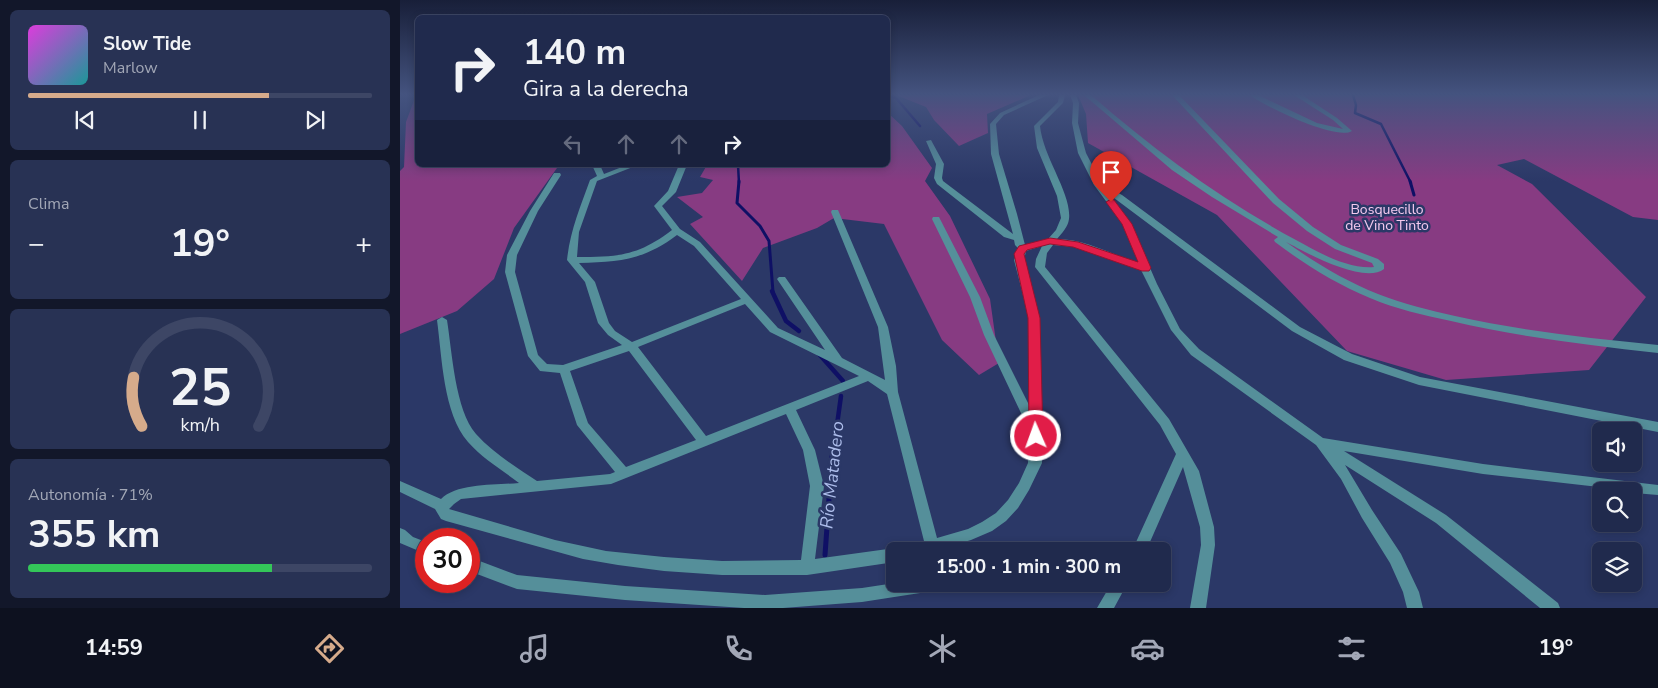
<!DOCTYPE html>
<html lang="es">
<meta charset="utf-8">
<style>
body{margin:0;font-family:"Nunito Sans",sans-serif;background:#283254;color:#f1f3f6;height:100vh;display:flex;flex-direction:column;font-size:19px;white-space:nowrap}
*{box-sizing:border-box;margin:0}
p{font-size:16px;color:#a2a7b6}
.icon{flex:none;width:28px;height:28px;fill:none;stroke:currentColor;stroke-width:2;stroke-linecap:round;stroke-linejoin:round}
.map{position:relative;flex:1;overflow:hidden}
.side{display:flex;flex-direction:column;gap:10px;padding:10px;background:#12172a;width:400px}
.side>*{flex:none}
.hud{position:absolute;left:15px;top:15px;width:475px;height:152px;border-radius:8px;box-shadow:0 2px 8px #0003,0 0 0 1px #3d4665;background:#202a4d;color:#f1f3f6;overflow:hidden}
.buttons{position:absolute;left:1192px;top:422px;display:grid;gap:10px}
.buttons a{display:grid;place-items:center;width:50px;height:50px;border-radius:8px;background:#202a4d;box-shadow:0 2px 8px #0003,0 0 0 1px #3d4665;font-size:25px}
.speed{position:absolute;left:15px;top:528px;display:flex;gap:10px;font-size:25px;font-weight:700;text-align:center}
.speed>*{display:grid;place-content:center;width:65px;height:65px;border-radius:50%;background:#202a4d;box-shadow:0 2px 8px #0003,0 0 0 1px #3d4665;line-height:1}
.speed .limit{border:8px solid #d22;background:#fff;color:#111}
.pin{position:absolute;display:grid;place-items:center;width:42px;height:42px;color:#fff;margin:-51px -21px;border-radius:50% 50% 50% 0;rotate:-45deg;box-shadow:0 0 5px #0007}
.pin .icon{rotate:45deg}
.me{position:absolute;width:55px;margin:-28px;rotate:358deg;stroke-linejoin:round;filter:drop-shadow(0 0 4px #0008)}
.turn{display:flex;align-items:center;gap:18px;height:105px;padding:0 25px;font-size:22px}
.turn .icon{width:65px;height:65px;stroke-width:2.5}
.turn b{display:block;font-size:35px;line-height:42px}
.lanes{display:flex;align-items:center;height:48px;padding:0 25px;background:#0003;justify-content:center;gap:25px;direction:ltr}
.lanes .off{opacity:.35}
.big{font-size:38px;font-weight:700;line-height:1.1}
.side .tile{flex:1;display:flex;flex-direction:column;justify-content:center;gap:8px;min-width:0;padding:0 18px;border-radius:8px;background:#283254}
.side .dial{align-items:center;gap:0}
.dial svg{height:130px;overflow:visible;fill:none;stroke:#3d4665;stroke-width:7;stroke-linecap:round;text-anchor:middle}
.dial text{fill:#f1f3f6;stroke:none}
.song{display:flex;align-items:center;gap:15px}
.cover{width:60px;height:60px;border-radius:8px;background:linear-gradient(135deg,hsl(300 70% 55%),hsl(180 70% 35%))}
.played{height:5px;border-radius:2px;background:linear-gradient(90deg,#d6ab8b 70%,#3d4665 70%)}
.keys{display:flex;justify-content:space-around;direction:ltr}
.heat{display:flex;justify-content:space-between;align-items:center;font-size:28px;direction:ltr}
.charge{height:8px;border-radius:4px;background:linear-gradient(90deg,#34c759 71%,#3d4665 0)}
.trip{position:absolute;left:486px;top:542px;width:285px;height:50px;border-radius:8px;background:#202a4d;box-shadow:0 2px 8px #0003,0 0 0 1px #3d4665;font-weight:700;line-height:50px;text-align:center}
.dock{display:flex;height:80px;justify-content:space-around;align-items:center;background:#0d111f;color:#a2a7b6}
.dock .icon{width:35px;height:35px}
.dock .current{color:#d6ab8b}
.dock b{font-size:22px;color:#f1f3f6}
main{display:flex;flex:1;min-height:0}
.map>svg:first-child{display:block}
.green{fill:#873b82}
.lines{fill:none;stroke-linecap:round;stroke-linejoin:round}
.stream-far3{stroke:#0f1065;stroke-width:2.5}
.stream-far2{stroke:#0f1065;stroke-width:3}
.stream-far1{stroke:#0f1065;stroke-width:4.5}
.stream{stroke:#0f1065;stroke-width:5}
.street{fill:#558f9a;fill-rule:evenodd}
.route{fill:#e11d48;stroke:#92132f}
.labels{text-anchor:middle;stroke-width:5;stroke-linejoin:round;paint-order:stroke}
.park-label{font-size:14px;fill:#f5caef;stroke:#2b3867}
.near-water-label{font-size:18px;font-style:italic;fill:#adbdeb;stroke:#2b3867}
</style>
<main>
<section class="side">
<div class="tile">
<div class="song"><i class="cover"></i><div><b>Slow Tide</b><p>Marlow</p></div></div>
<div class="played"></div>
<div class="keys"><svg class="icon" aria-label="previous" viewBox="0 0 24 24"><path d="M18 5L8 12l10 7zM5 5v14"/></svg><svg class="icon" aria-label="pause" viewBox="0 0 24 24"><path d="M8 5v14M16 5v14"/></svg><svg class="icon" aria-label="next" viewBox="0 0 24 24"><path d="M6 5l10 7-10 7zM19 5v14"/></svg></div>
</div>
<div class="tile"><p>Clima</p>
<div class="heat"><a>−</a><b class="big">19°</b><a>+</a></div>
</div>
<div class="tile dial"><svg viewBox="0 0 100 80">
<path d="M14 69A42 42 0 1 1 86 69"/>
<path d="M14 69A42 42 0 0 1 9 39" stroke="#d6ab8b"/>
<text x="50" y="56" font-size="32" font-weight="700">25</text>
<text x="50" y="72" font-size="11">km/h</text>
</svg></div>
<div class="tile"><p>Autonomía · 71%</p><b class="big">355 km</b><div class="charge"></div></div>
</section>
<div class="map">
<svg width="1258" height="608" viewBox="0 0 1258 608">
<rect width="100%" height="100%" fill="#2b3867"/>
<path class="green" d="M16,95H18V165H168L157,168L114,228L94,279L57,311L0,334V171L4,167L6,122Z
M496,95H631L587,114L588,133L559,146L534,120L526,107Z
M678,95H1258V220L1233,217L1124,159L1097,165L1132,184L1246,297L1189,370L1046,380L947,351L817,215L688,143L686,114Z
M488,113L502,126L532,168L525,181L550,216L590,299L599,363L579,375L542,340L484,224L434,218L417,228L363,248L342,281L290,224L303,217L277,197L302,193L313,180L300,177L307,165H488Z"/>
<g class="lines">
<path class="stream-far3" d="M489,95L496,98L520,126
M953,95L956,105L955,113L981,124L1011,183
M16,150H18
M338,165L339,183"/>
<path class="stream-far2" d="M339,181L337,203L360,226L369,241L373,292
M1010,181L1014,195"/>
<path class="stream-far1" d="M372,291L386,321L399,331
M419,354L443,381
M436,432L441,396"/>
<path class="stream" d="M425,555L432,457L436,430"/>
<path class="street" d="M639,95H648L604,115L596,124L599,154L617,214L625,245L648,239L656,230L661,218L657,196L637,148L634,126L658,102L659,95H665L663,103L640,126C643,157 672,194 669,219C668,227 662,233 657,239C686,239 712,255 739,263L723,224L694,185L678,153L672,123L673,103L670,95H676L679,103L678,123L686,153L702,184L722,195L900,327L952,354L1020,377L1258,422V432L1019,385L944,360L892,331L710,195L731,224L757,284L780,329L799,349L923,438L1083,464L1258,485V495L1234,493V491L1083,474L944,451L1046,515L1158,603L1160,608H1140L1036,523L945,465L972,510L1001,554L1019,592L1023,608H1007L1003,592L990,563L962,518L941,479L916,445L791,355L771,330L741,270L675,247L653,245L647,253L645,267L769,419L799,471L814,527L815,545L806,608H790L801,545L800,527L783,467L746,551H732L776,454L760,425L635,267L636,259L642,246L626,251L624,260L639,318L642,463L629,490L618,508L606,521L592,531L571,540L534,551H504L506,546L524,541L487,394L468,381L396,410L415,450L424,486L415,559L495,548L501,551H495V562L407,575H322L264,571L218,565L183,559L46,521L41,519L35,509L0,492V481L41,499C57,483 97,485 119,483C102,470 82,458 68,442C43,413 42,357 37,320L42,317L47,320C52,351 55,410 76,434C93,453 116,467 137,481L210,474L215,472L177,425L160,373L140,371L128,356L105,272L107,255L130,211L154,173H160L161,175L138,211L117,255L115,272L138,355L147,364L163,365L222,345L208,335L198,323L185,282L167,260C170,231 180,208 190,180L197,176L192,165H200L204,174L227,165H238L197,181L179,232L177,257C218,257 238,256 272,230L254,206L268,191L279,165H287L276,192L262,206L280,229L300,242L378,328L425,350L377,279L379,277H385L442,358L485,380L478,327L431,212L432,210H438L488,327L496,366L498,392L537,538L568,529L582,522L596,513L608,500L619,483L628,463L629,430L584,335L570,297L532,219L533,217H539L540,219L580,297L594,335L629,405V318L614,260L619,249L615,245L614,240L604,237L537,184L534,178L536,164L526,141L531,140L544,164L542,178L543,181L613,234L591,154L590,124L600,113ZM277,235L294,246L341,299L232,342L215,331L209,323L195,282L179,263C219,262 244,260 277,235ZM345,304L370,332L459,376L306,436L238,347ZM229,351L296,440L226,467L188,423L170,371ZM386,414L403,450L410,486L401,560L322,561L264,557L206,551L155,540L49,509L54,504L61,499L211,484Z
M684,95H691C755,151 822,200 896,240C920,253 947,269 974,267L972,263L935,249L907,231L873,203L772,95H779L879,199L913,227L941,245L978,259L984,264V269C964,285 905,252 886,242C914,262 945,281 978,294C1003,304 1029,310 1055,316C1122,331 1190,338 1258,345V353C1188,345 1119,337 1051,321C1023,315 996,309 970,298C936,284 904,264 875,242L874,240L878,237L812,197L772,170Z
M850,95H858L917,123L943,129L933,120L894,95H902L937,118L952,131C936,141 866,107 850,95Z
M0,528L5,530L13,537L26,542V554L0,543Z
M69,557L117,575L225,586L365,595L462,588L495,583L541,584L538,589L533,591L462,602L383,608H344L225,600L117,589L69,571Z
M711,584H727L714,608H697Z"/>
</g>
<linearGradient id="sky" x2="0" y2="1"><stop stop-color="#181f39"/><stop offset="0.52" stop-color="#44537f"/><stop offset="1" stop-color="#44537f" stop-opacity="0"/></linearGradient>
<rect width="1258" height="181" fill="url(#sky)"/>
<path class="route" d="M711,199L714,200L732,224L751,268L749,271H742L673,247L650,244L627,250L624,254L640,318L643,436L641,440L636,441L631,440L629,436L628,318L614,254L619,246L650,238L678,242L738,262L722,224L706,202Z"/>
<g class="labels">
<g class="park-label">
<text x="987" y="214">Bosquecillo<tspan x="987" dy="16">de Vino Tinto</tspan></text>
</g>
<g class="near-water-label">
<text transform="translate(432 475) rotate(-84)" y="6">Río Matadero</text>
</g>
</g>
</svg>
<div class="buttons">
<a><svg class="icon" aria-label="sound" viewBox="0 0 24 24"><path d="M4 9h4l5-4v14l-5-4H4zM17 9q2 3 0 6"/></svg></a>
<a><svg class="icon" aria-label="search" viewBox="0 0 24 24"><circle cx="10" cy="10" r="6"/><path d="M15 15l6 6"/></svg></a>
<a><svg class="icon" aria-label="layers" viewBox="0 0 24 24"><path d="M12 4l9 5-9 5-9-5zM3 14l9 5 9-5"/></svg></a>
</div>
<div class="speed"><div class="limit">30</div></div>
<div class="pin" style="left:711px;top:202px;background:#d93025"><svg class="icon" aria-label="arrive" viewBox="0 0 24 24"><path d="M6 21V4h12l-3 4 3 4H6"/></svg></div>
<svg class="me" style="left:636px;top:436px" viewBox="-20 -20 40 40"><circle r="17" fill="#e11d48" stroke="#fff" stroke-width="3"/><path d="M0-11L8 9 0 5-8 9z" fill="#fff"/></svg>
<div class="trip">15:00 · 1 min · 300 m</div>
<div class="hud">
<div class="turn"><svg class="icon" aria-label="right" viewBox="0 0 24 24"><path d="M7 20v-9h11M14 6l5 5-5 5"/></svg><div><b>140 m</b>Gira a la derecha</div></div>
<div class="lanes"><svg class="icon off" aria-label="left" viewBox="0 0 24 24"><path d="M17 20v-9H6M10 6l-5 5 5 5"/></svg><svg class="icon off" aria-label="ahead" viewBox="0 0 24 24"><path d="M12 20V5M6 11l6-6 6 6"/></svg><svg class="icon off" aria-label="ahead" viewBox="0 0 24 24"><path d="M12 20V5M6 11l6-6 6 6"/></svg><svg class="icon" aria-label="right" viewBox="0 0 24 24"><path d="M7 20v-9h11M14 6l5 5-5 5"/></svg></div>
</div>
</div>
</main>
<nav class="dock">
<b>14:59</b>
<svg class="icon current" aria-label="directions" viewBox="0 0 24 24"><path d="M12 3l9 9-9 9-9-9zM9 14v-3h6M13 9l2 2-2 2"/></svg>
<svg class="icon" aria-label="music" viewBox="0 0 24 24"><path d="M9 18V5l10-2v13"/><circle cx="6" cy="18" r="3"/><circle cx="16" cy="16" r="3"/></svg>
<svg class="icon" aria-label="phone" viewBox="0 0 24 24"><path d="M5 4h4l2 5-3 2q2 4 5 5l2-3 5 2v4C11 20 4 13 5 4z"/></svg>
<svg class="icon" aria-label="climate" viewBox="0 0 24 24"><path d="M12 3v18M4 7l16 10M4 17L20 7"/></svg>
<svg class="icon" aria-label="car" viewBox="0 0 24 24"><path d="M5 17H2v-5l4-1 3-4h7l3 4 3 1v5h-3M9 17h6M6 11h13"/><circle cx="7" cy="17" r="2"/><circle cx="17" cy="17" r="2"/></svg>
<svg class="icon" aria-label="filters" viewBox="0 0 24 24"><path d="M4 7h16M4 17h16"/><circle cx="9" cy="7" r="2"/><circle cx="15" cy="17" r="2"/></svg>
<b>19°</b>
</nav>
